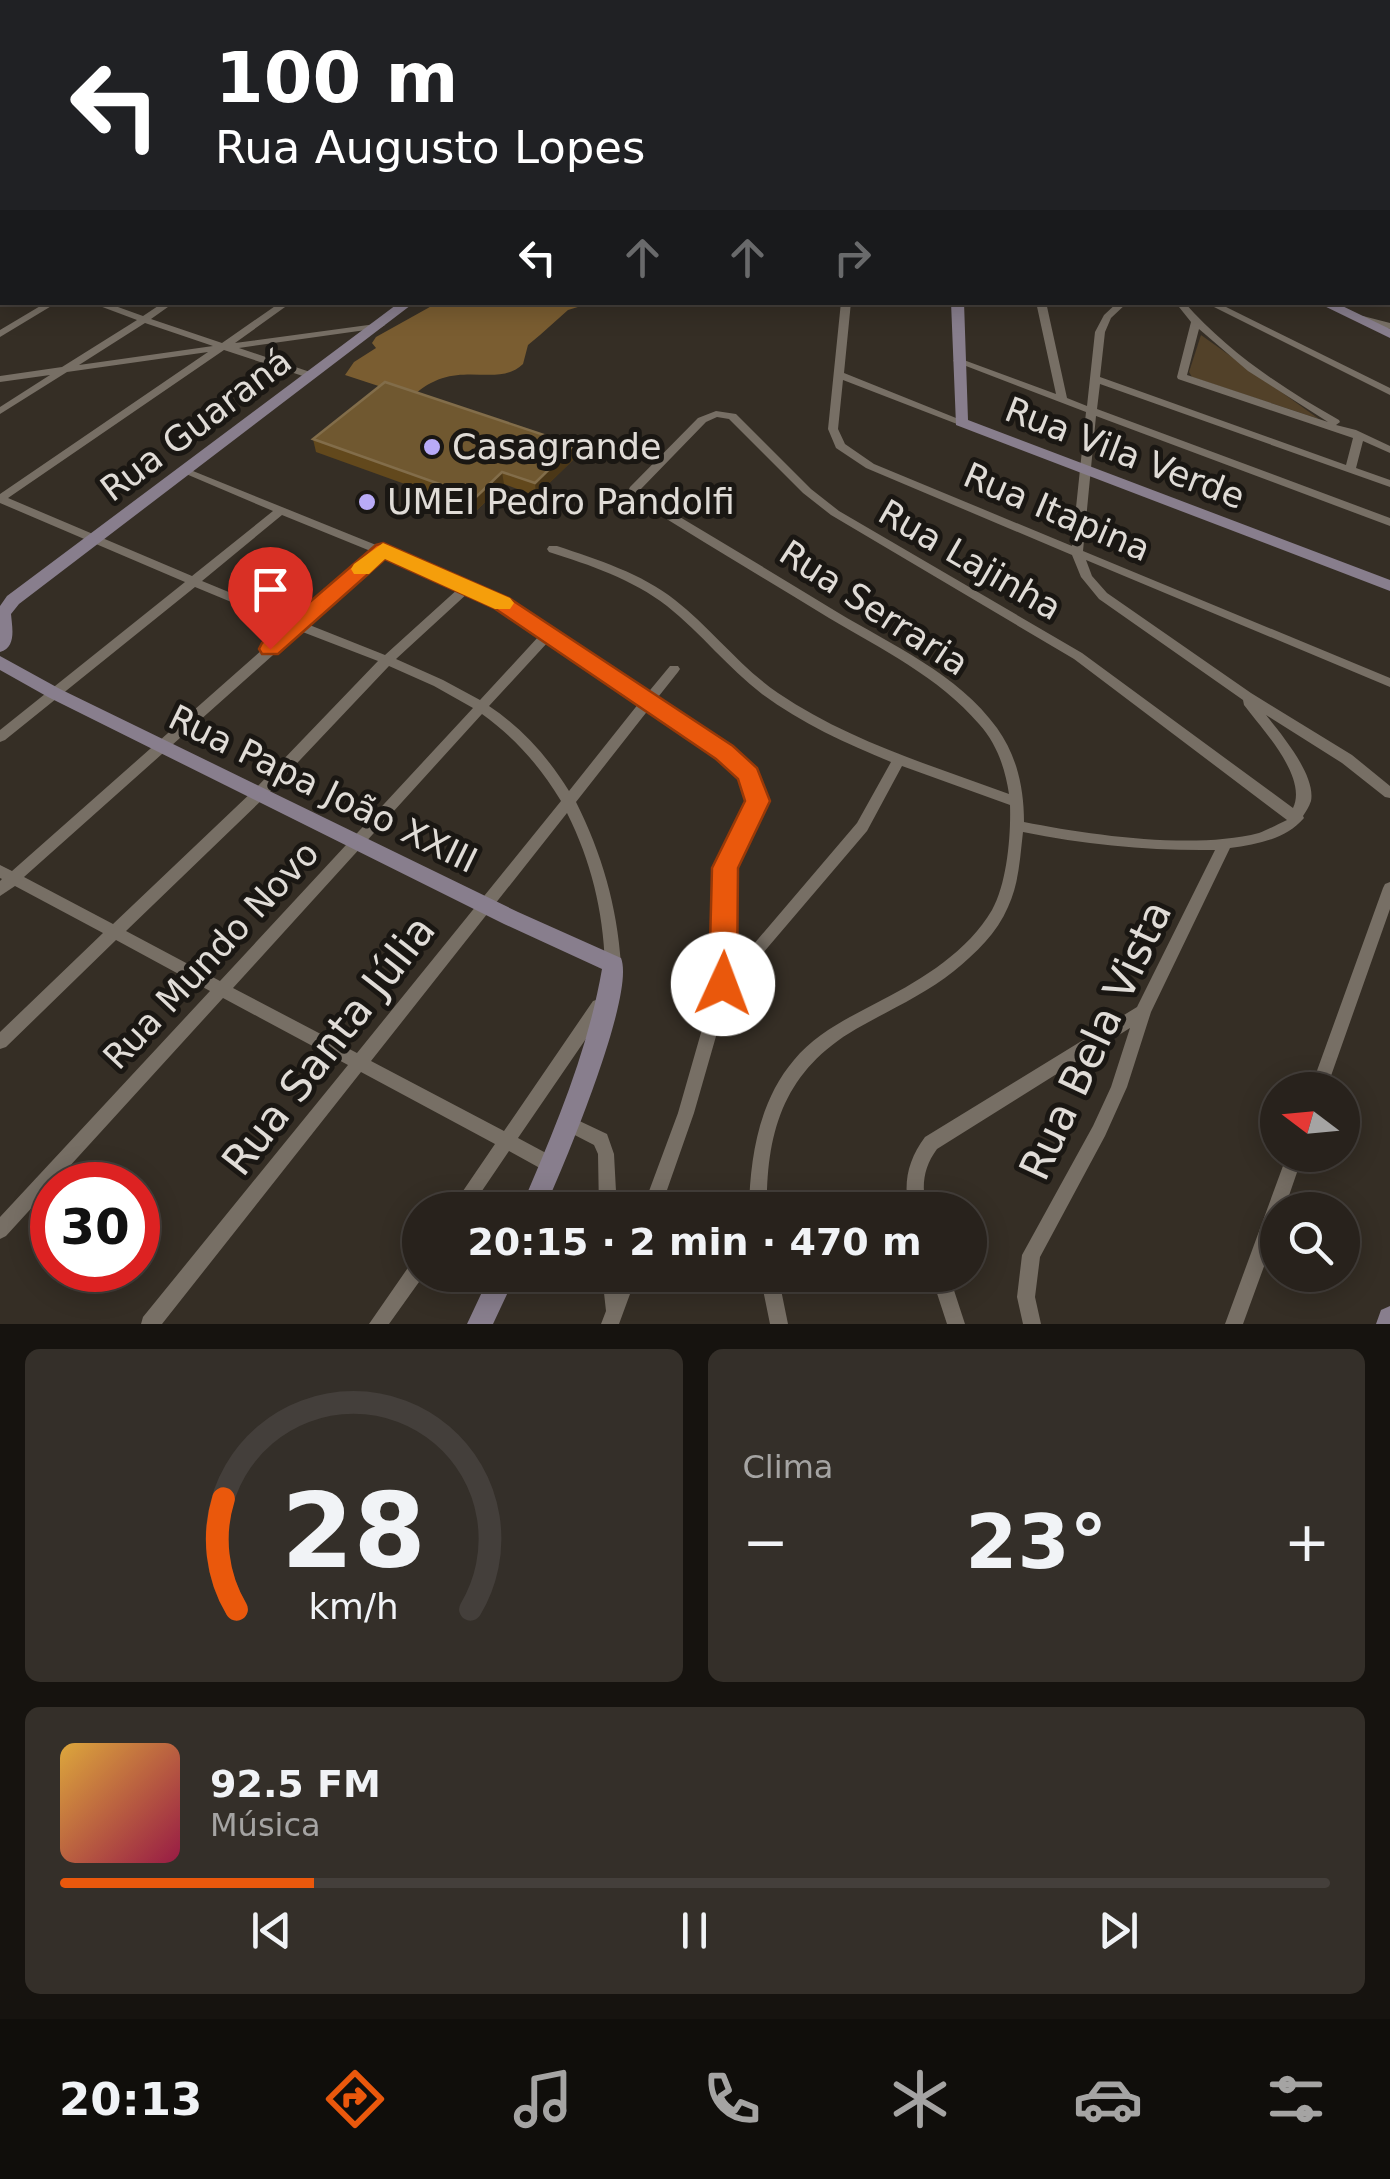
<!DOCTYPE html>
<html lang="pt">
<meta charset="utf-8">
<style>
body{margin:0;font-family:"DejaVu Sans",sans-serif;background:#342f29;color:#f1f3f6;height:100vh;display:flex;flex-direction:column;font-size:38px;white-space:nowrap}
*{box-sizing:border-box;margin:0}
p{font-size:32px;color:#a5a4a3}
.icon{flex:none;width:55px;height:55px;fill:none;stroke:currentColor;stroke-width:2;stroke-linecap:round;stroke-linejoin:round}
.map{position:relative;height:1324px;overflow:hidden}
.panel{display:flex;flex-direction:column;gap:25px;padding:25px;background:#16130f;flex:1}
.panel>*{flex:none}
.top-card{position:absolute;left:0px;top:0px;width:1390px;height:305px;box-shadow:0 5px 25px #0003,0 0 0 2px #443f3b;background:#202124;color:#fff;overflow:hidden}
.needle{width:65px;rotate:286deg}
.buttons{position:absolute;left:1260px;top:1072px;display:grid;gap:20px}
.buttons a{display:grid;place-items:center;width:100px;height:100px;border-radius:50%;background:#28221c;box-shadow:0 5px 25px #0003,0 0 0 2px #443f3b;font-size:50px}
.speed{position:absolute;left:30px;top:1162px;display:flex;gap:20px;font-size:50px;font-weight:700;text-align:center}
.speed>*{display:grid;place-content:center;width:130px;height:130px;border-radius:50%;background:#28221c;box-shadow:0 5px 25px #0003,0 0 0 2px #443f3b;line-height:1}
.speed .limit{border:15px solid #d22;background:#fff;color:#111}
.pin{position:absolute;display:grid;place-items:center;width:85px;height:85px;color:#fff;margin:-102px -42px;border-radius:50% 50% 50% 0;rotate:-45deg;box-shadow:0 0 10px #0007}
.pin .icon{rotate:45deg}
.me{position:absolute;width:110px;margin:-55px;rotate:2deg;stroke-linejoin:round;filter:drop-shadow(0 0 8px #0008)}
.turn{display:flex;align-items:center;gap:35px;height:210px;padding:0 50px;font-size:45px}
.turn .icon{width:130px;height:130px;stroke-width:2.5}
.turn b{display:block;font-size:70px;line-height:85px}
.lanes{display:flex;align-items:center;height:95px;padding:0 50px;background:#0003;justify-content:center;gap:50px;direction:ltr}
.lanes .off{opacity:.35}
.big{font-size:75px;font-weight:700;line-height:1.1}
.panel .widget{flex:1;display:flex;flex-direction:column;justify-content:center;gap:15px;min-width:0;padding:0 35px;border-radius:15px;background:#342f29}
.panel .dial{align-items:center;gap:0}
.dial svg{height:260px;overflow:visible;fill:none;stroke:#443f3b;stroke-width:7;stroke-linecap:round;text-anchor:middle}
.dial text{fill:#f1f3f6;stroke:none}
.song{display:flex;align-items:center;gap:30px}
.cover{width:120px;height:120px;border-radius:15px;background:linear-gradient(135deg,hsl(40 70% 55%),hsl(340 70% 35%))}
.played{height:10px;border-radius:5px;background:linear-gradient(90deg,#ea580c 20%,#443f3b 20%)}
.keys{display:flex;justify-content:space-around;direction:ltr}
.heat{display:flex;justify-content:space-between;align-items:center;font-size:55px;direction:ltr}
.panel .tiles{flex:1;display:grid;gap:25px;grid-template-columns:1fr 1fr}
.widget:last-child{grid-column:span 2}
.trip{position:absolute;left:402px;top:1192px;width:585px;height:100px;border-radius:50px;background:#28221c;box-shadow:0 5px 25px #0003,0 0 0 2px #443f3b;font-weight:700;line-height:100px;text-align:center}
.tabs{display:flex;height:160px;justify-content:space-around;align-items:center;background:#100e0b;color:#a5a4a3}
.tabs .icon{width:70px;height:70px}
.tabs .current{color:#ea580c}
.tabs b{font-size:45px;color:#f1f3f6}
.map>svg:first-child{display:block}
.green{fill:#524129}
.forest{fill:#7a5d31}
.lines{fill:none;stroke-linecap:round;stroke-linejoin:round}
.street{fill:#776f65;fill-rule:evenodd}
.secondary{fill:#887e8d;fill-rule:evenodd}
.wall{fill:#62481c}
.shaded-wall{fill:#4b3717}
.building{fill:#705830;stroke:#826d4a;stroke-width:2.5}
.route{fill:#ea580c;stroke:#983908;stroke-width:2.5}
.slow{fill:#f59e0b}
.poi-dot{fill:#b9abf7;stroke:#1a1713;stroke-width:4}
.labels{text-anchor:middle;stroke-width:10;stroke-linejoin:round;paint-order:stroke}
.street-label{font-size:35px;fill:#e0dcd7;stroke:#1a1713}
.poi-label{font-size:35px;fill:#e0dcd7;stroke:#1a1713;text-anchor:start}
.near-street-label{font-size:42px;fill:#e0dcd7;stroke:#1a1713}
</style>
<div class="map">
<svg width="1390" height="1324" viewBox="0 0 1390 1324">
<rect width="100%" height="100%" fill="#352e25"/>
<path class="green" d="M1201,335L1319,419L1192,377L1189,372Z"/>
<path class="forest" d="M437,303H591L568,310L540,335L528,345L523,364C496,390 455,355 412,397L345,375L354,362L376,348L372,343L376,337Z"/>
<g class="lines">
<path class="street" d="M21,0H27L28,2H22Z
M56,0H66L62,2H54Z
M104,0H111L112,2H106Z
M180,0H190L186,2H178Z
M1342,0H1359L1362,2H1349Z
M1388,6H1390V10H1388Z
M0,23H2V27L0,28Z
M1388,29H1390V33H1388Z
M0,50H2V54L0,55Z
M1388,53H1390V58H1388Z
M1388,80H1390V85H1388Z
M1388,108H1390V113H1388Z
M0,133H2V138H0Z
M1388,137H1390V142H1388Z
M0,152H2V157H0Z
M1388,201L1390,202V208L1388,207Z
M2,266V272L0,273V267Z
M1388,278L1390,279V285L1388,284Z
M47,302H58L0,337V330Z
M89,302H104L143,316L164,302H175L151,319L222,343L281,302H292L235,343L383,323L385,325L380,328L239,348L316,374L317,376L312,379L224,350L8,498L192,576L273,511L179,471L184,468L188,469L381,547H387L389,550L487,590L547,629L553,630L554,634L646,695L670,666H678L680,669L678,672L655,701L729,750L754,770L765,801L732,868L731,958L738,956L753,945L857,823L891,762C847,744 801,723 762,694C728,668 701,633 667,606C632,579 590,565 549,552L547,549L549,546H557C598,560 641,573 675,600C712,629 740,667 778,693C849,741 930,765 1009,794C1005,768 997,744 979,724C939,677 881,649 829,618C763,578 697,538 631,497L629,489L630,487L698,418L716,411L736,414L811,489L839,511L1082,653L1293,808C1308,777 1262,729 1244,705L1243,700L1099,599L1081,577L1072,555L866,468L836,448L828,429L841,302H851L844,373L966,422L965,424H957L843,380L838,429L845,444L874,464L1072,546L1086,412L953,361L955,359H961L1056,394L1036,302H1046L1067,398L1087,406L1095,332L1104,315L1118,302H1128L1111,318L1105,332L1100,377L1346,465L1353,438L1178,379L1177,377L1191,322L1175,302H1184C1228,352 1282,388 1339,420L1340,422L1336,425L1356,430L1390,446V453L1363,441L1356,468L1390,480V487L1100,384L1097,409L1390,518V526L1096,416L1083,551L1390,678V687L1086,560L1092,576L1107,593L1251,693L1352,755L1390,786V798L1385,797L1342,763L1266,715C1281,734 1316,775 1311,801C1309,807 1306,811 1303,816L1304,818C1286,839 1258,844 1230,848L1151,1012L1127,1087L1105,1136L1040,1257L1035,1297L1041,1324H1023L1017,1297L1022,1255L1093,1126L1111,1087L1130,1028L937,1149C923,1168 921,1187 927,1210H909C903,1182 908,1160 925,1137L1137,1007L1215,850C1151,851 1087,845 1023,832C1020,857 1019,884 1008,907C997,933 976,953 954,971C924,995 889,1010 856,1029C784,1071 766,1131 767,1210H749C750,1157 759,1101 794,1060C817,1032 850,1017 882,1000C923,979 968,951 992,910C1007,883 1011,836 1010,805L902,766L867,831L763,953L748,966L731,971V984L694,1113L660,1210H642L678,1113L715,984L718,868L751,801L743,777L719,756L649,709L576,802C602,854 617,906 621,964L618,969L613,970L608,969L605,964C603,910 591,861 567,813L371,1061L504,1131L593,1001L599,999L605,1001L607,1006L605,1011L518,1138L559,1160L562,1166L559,1172L553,1174L547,1172L509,1151L469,1210H450L495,1144L361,1072L162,1324H141L143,1317L348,1065L223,998L6,1236L0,1239V1217L210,991L116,940L6,1047L0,1049V1032L103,933L15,886L0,896V881L2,879L0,878V865L12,871L289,626L195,587L5,740L0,742V730L185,582L0,503V494L208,352L67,372L0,414V407L50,375L0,382V376L62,367L137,320ZM145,323L213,346L79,365ZM1199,329L1248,371L1328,422L1187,375ZM717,417L729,419L803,493L831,515L1074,659L1287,820C1278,824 1268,830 1259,833C1193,850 1090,835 1024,822C1024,788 1017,756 997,728C958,674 892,645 837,612C772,572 706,533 640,493V490L706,422ZM282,515L373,552L297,620L202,581ZM383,556L459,588L385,655L307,624ZM469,592L479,596L539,636L480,700L443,680L396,659ZM300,631L378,661L255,789L113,924L24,877ZM548,642L639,703L569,791C548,757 522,728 489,706ZM389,666L434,686L473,708L220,981L126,931L265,797ZM482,714C515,738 540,766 561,801L357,1053L233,988Z
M1204,302H1216L1390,388V395Z
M1363,316L1390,323V329L1360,321L1358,319Z
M1390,882V909L1326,1090H1310L1383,888L1385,884Z
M571,1117L607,1134L614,1154L617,1210H599L598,1154L594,1145L565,1130L563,1125L565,1120Z
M1287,1155H1303L1284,1210H1278V1228L1243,1324H1225Z
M420,1256V1275H424L389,1324H369L414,1259Z
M602,1275H637L619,1324H601L606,1311Z
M760,1275H778L788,1324H770Z
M931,1275H949L965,1324H947Z"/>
<path class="secondary" d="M0,84L2,85V95H0Z
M0,129H2V135H0Z
M2,202V210L0,211V203Z
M1388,237H1390V245H1388Z
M400,302H415L19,604L11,614C12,627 17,647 0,652V606L7,596Z
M951,302H964L968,420L1390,580V591L956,425Z
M1316,302H1334L1390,329V338Z
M0,656L60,689L518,912L621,958C636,995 563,1168 544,1210H520C554,1130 587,1055 602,969L504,924L48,697L0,670Z
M490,1275H516L493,1324H467Z
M1390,1306V1324H1376L1381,1310Z"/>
</g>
<path class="wall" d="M313,439L574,445L575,458L536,496L504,484L477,510L316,452Z"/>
<path class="shaded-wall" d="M574,445L575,458L536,496L535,483Z
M502,472L504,484L477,510L476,497Z"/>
<path class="building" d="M385,382L574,445L535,483L502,472L476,497L313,439Z"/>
<path class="route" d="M383,543L509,598L733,746L757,768L770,801L738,868L737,984L733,992L723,995L713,992L709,984L712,868L745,801L738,779L716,759L494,608L385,559L278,654H262L259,649L262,643L376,545Z"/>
<path class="slow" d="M383,543L510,598L514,603L510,609H495L385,559L369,574H354L351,569L354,564Z"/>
<g class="poi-dot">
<circle cx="432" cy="447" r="10"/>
<circle cx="367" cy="502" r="10"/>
</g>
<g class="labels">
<g class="street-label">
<text transform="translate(196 425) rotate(-37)" y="12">Rua Guaraná</text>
<text transform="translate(1125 453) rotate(21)" y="12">Rua Vila Verde</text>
<text transform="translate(1057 512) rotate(23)" y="12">Rua Itapina</text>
<text transform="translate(970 560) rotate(30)" y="12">Rua Lajinha</text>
<text transform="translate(874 608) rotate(33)" y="12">Rua Serraria</text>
<text transform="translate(323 789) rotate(26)" y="12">Rua Papa João XXIII</text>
<text transform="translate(211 955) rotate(-47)" y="12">Rua Mundo Novo</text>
</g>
<g class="poi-label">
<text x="452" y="459">Casagrande</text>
<text x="387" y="514">UMEI Pedro Pandolfi</text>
</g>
<g class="near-street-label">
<text transform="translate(1095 1040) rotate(-65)" y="15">Rua Bela Vista</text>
<text transform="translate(328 1045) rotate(-52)" y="15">Rua Santa Júlia</text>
</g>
</g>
</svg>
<div class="buttons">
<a><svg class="needle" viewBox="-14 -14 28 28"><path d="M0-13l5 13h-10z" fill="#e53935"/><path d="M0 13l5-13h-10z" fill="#a5a4a3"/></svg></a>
<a><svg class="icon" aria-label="search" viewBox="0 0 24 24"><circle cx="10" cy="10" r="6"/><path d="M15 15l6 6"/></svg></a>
</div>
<div class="speed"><div class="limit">30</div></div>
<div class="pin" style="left:270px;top:649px;background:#d93025"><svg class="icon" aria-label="arrive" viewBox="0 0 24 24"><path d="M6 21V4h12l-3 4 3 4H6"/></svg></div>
<svg class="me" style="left:723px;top:984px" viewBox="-20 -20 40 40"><circle r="19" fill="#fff"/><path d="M0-13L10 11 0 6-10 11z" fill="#ea580c"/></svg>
<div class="trip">20:15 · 2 min · 470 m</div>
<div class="top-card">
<div class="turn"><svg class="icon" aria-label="left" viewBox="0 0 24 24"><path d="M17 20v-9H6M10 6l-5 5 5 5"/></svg><div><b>100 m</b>Rua Augusto Lopes</div></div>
<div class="lanes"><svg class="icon" aria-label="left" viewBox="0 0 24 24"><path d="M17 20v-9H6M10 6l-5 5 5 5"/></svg><svg class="icon off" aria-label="ahead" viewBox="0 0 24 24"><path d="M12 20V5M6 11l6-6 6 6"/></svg><svg class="icon off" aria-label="ahead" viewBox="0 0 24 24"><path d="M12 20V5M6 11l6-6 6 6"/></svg><svg class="icon off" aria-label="right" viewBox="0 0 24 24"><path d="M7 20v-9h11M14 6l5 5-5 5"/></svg></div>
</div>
</div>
<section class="panel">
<div class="tiles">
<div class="widget dial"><svg viewBox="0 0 100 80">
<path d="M14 69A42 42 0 1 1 86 69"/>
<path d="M14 69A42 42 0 0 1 10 35" stroke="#ea580c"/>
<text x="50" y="56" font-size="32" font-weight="700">28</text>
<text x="50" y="72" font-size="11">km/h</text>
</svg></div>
<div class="widget"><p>Clima</p>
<div class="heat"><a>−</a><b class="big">23°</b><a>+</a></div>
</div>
<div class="widget">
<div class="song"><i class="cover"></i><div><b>92.5 FM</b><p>Música</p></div></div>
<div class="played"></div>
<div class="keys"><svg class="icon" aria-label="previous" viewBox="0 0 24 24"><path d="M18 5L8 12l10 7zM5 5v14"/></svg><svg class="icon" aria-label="pause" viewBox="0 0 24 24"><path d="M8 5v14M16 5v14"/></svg><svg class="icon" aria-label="next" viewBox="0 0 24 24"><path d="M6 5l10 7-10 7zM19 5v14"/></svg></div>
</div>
</div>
</section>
<nav class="tabs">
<b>20:13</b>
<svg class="icon current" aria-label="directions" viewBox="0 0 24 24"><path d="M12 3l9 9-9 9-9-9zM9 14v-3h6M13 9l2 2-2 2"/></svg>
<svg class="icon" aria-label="music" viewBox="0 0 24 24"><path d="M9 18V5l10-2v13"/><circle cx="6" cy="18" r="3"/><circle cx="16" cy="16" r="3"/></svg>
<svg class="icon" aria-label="phone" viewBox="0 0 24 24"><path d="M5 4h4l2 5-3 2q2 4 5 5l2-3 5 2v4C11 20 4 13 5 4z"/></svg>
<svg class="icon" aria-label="climate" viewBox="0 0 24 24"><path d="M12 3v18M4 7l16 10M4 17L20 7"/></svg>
<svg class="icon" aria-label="car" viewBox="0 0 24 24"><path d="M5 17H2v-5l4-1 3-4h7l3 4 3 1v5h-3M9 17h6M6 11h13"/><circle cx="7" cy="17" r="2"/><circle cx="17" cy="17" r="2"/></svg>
<svg class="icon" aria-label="filters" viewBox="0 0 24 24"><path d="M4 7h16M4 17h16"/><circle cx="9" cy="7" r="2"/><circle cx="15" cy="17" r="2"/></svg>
</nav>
